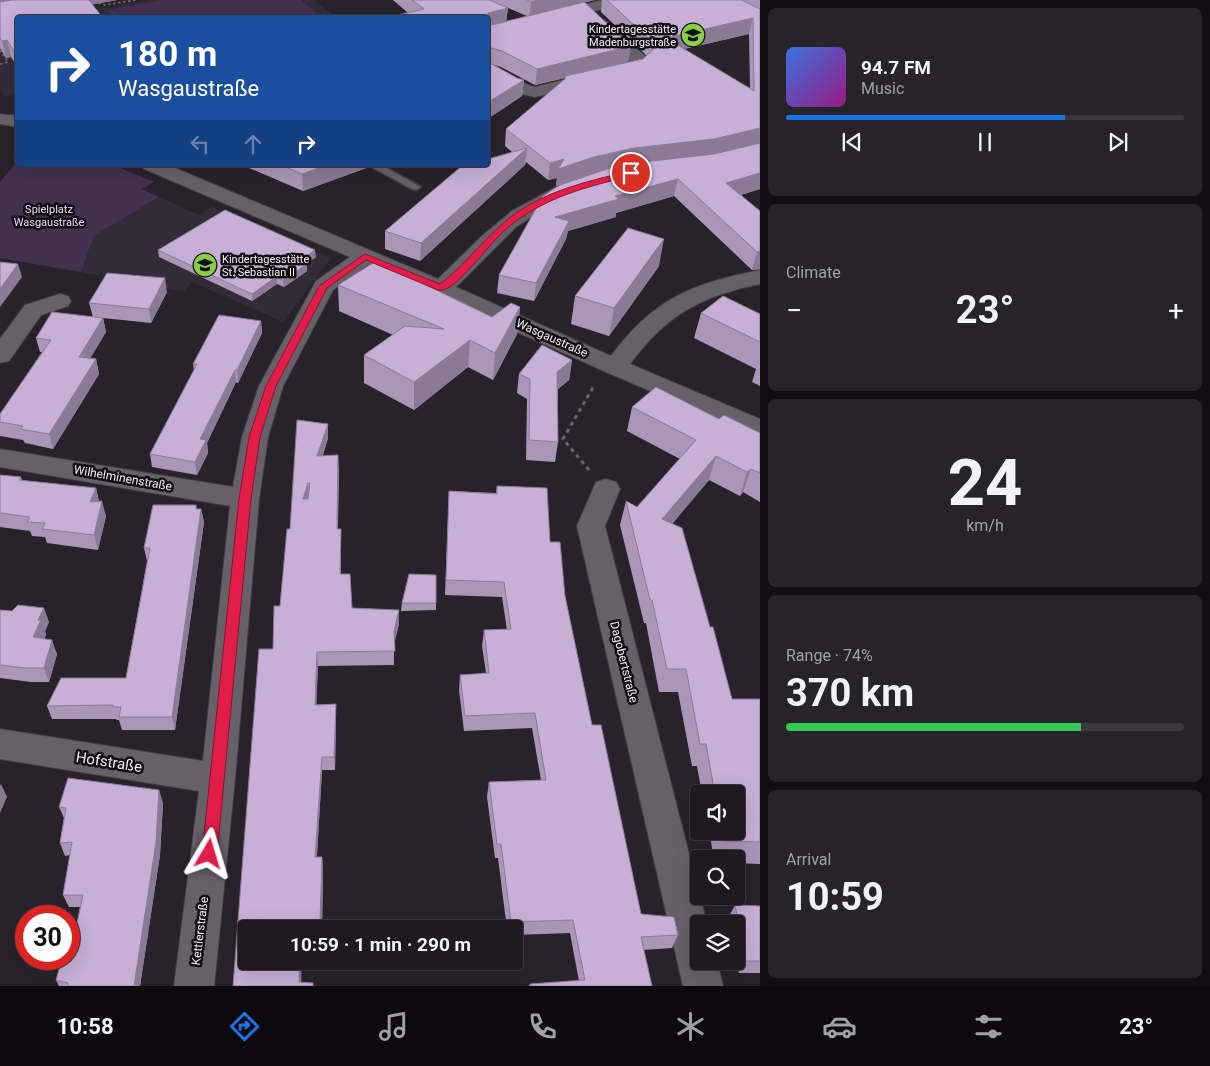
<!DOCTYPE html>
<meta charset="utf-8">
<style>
body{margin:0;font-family:Roboto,sans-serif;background:#262329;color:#f1f3f6;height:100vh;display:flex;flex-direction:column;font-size:19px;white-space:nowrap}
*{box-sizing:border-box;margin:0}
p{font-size:16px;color:#a1a1a5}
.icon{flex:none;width:28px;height:28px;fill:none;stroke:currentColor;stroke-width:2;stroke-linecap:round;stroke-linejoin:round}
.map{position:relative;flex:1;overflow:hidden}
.details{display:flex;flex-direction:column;gap:8px;padding:8px;background:#100e12;width:450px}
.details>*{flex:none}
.guide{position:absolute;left:15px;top:15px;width:475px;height:152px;border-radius:5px;box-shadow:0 5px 20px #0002,0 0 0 1px #3c383e;background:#1a4fa0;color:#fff;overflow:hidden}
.fabs{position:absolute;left:690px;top:785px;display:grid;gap:10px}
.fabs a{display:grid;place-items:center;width:55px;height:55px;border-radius:5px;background:#1e1a20;box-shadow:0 5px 20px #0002,0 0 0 1px #3c383e;font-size:25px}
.speed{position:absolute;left:15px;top:905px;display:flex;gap:10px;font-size:25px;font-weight:700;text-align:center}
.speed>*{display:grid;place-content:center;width:65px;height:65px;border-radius:50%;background:#1e1a20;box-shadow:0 5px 20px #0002,0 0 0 1px #3c383e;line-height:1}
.speed .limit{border:8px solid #d22;background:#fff;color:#111}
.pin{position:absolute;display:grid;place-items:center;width:42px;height:42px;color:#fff;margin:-21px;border:2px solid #fff;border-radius:50%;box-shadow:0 1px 5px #0007}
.me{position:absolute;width:55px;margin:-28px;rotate:7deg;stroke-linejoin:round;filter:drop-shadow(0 0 4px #0008)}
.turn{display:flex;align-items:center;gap:18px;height:105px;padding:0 20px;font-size:22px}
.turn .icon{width:65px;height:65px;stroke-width:2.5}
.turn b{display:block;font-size:35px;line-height:42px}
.lanes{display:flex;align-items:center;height:48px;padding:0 20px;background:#0003;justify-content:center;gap:25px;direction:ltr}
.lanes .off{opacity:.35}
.big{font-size:38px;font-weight:700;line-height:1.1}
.details .card{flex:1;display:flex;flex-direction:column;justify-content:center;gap:8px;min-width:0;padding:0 18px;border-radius:8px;background:#262329}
.details .dial{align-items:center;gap:0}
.dial b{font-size:65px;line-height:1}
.song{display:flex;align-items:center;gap:15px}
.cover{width:60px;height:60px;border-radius:8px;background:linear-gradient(135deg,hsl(220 70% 55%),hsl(310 70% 35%))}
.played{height:5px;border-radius:2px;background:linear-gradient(90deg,#1a73e8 70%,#3c383e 70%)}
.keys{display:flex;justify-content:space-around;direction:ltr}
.heat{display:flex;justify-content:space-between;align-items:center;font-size:28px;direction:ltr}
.charge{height:8px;border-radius:4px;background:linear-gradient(90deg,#34c759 74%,#3c383e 0)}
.trip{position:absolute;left:238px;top:920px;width:285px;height:50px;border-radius:5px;background:#1e1a20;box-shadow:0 5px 20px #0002,0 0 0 1px #3c383e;font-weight:700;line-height:50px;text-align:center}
.tabs{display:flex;height:80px;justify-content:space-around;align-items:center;background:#0c0a0d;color:#a1a1a5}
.tabs .icon{width:35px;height:35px}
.tabs .selected{color:#1a73e8}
.tabs b{font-size:22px;color:#f1f3f6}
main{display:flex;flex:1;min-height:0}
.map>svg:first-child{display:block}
.built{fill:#332b37}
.green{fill:#44304f}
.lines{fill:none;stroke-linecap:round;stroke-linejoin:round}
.service-casing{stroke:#423f44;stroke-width:3}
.minor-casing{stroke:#423f44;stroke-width:2}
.path-far1{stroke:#68646b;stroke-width:2;stroke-dasharray:2.5 2.5;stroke-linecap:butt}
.path{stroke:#68646b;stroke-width:3;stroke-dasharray:4 4;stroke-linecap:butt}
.service{fill:#666169;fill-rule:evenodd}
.minor{fill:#666169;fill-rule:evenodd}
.wall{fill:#ab96b8;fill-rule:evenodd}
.shaded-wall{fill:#8b7a96}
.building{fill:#c7afd6;stroke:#8b7a96;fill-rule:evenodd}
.route{fill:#e11d48;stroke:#92132f}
.labels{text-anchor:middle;stroke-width:5;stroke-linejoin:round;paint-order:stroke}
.far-poi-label{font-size:11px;fill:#f2eff4;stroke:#100e11;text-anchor:end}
.far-park-label{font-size:11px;fill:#ecd6fa;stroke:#100e11}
.street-label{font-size:12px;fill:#f2eff4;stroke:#100e11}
.near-street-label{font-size:15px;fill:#f2eff4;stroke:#100e11}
</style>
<main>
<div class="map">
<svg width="760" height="986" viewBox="0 0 760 986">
<rect width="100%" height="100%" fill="#28232b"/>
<path class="built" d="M89,0L96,9L148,0H315L335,17L18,18L17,94L4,97L0,90V4Z
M159,197L199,215L212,207L331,258L283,322L192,282L185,292L81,272L94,236Z"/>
<path class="green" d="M162,0H301L321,17L113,18L107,10Z
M17,162L18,165H113L154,182L142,189L159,197L94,236L81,272L0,258V182Z"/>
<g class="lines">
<g class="service-casing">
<path id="service" d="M368,165H381L421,187L416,190L412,189Z"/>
</g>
<g class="minor-casing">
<path id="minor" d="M602,0H628L625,3L488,40V30Z
M603,21L609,23L645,56L649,65L640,73L535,97L516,93L488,77V65L528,85L535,87L632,63L595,26L597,23Z
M0,114L18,116V127L0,124Z
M141,165H168L438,279L483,235L512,211L556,187L575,181L582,183L585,187L582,191L548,206L516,227L456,287L611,356C655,298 691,284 760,270V284C701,296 666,315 630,364L760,419V438L606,372L368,265L333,290L283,386L268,437L259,499L235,779L214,986H174L199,791L0,759V729L203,761L230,506L0,467V449L233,487L242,437L259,386L316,281L350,257L144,169Z
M60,294L68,296L71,301L68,306L41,315L9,361L0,363V339L25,305Z
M606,479L616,482L620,489L605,526L707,924H699V961H717L723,986H683L577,526L596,482Z"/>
</g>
<path class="path-far1" d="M89,0L105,5L136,0
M0,50L8,62L0,64"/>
<path class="path" d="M589,470L563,439L595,384"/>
<use href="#service" class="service"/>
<use href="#minor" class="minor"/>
</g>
<path class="wall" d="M0,0H117L18,18V68L11,57L6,58L0,48Z
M393,0H595L585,2L631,46L628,62L643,59L647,56L646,55L601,12L602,0H760V189L741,195L760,211V269L752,270L674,196L616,213V217L568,231L566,239L534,301L497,293L499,275L560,185L556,186L557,178L548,180L526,162L525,165L420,261L385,249V231L512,152L505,146L506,129L565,79V78L535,85L501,67L494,65L517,78L524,80L522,96L489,118L488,117V18L408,13ZM508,8L527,16L506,21ZM749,34L750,88L684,49Z
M242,165H369V167L303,191Z
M158,250L316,257L306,264L307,271L284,287L277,284L252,301L159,257Z
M659,266L609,336L571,324L575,296Z
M338,285L492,317L520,307L517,334L493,380L468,367L414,410L364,383V355L393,335L339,311Z
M167,292L151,323L103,318L106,332L90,358L96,359L99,374L53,449L25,443L23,440L0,436V414L42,352H40L36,338L93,317L89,303Z
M701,313L760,314V386L752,382L756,369L694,338Z
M261,321L262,333L238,383L236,382L207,443L208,453L197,475L152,467L150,454L194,371L193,364Z
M572,360L569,380L558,389V442L555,462L526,460L527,399L517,393L519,374Z
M632,407L719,419L760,433V502L743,492L740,496L709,480L672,524L732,699L760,701V864L736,863V859H714L709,831H736V794H702L697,766H692L678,692H659L646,623H644L620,525L626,501L637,507L680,459L627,431Z
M328,424V438L323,455L339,469L338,529H341V574L352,608L399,624L394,642V665L318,666L316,705L336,704V718L335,770H322L317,857H322L323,870L322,929H246L233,986L273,649L280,606L290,529Z
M0,475L21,477L22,481L96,488L99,501L106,516L98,550L47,543L45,537L32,536L30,531L0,527Z
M497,486L550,542L565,596L592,725L641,914L678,935L672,948L643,950L652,986H529L530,984L579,981L570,933L514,935V929H507L498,858H495L487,797L489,782L541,780L532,728L464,731L459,690L460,675L486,673L482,646L484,630H507L502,597L445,595L449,491L496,493Z
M196,505L197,509H201L204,522L175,730H122L119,720H117L116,719H52L47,706L126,678L147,561L144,548Z
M402,603H436V610L401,611Z
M0,610L49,622L45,631L46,635L44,638L57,654L49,682H31L0,678Z
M163,803L160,855L140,986H59L56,980L71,952L80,907H69L63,895L70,855L65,856L60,843L64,818L59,807Z
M735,905L760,906V973H739L736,958V924H730L728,918Z"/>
<path class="shaded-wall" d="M0,0H59L0,9Z
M82,0H117L83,6Z
M537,0H595L529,17L531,2Z
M508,8L506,24L488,29V13Z
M753,18L749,34L663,54L666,38Z
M7,40L11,57L6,58L2,41Z
M631,46L628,62L565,76V78L535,85L537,69Z
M524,80L522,96L489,118L490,101Z
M760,128V144L710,156L591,174L556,186L557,178L548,180L550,163L564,159L594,157L634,148Z
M527,148L525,165L420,261L421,243Z
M327,165H369V167L303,191L302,174Z
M760,173V189L722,200L726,183Z
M678,179L674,196L616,213V217L568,231L566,239L534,301L536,283L555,217L615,196Z
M664,239L659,266L609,336L614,308Z
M315,250L316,257L300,268V261Z
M760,251V269L752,270L757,252Z
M18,264L22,277L0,307V289Z
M307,264V271L284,287L283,280Z
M276,277L277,284L252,301V294Z
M165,278L167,292L151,323L149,309Z
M520,307L517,334L493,380L495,353Z
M103,318L106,332L83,371L79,357Z
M261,321L262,333L238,383L237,370Z
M470,340L468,367L414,410V382Z
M96,359L99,374L53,449L49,434Z
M572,360L569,380L554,392L557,372Z
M235,370L236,382L207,443L208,453L197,475L195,462L200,439Z
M328,424V438L318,470L317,456Z
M338,455L339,469L337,543V529Z
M716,456L709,480L656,543L662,519Z
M751,469L743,492L740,496L747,472Z
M308,483L309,497L304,513L303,499Z
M96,488L99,503L90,502Z
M102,501L106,516L98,550L94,535Z
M201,509L204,522L175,730L172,717Z
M44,608L49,622L45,631L46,635L38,651L33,637L38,620Z
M399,610V624L394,645V631Z
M52,640L57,654L49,682L44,668Z
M317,652L318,666L316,718L315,705Z
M336,704V718L335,770L334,757Z
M322,757V770L316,870L315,857Z
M1,784L7,797L0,813V786Z
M159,790L163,803L160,855L140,986H134Z
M322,857L323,870L322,929H321L320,922Z
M300,961H302L301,986L299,982Z"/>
<path class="building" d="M12,0H89L103,18H18V58L7,40L2,41L0,38V2Z
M412,0H489L508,8L488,13V26L584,2L631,46L537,69L502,51L488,47V62L517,78L524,80L490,101L488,100V18H384L424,9Z
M527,0H537L531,2Z
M607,0H742L760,9V128L714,139L634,148L594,157L558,169L564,159L550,163L506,129L566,78L565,76L643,59L653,50L649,39ZM753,18L754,91L666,38Z
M760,143V173L726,183L760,211V251L757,252L678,179L615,196L619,199L555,217L569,221L536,283L499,275L543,196L560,185L607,169L634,163L714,154Z
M527,148L421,243L385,231L463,165H488V159Z
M281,165H327L302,174Z
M225,210L315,250L300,261L307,264L283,280L276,277L252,294L158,250Z
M628,228L664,239L614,308L575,296Z
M376,261L492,317L511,303L520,307L495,353L470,340L414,382L364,355L405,326L444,329L338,285Z
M0,262L18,264L0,289Z
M107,273L165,278L149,309L89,303Z
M723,296L760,314V342L701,313Z
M52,312L103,318L79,357L96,359L49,434L20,429L23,426L0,422V414L51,340L36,338Z
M219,315L261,321L237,370H235L200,439L206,440L195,462L150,454L197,364H193Z
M542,345L572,360L557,372L558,442L529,440L530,379L519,374Z
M656,387L719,419L724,415L760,433V473L751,469L747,472L716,456L662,519L682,528L710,627H713L732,699H760V842L724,841L723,831H736V794H715L706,744H700L686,669H667L652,600H650L626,501L637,507L696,440L632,407Z
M297,420L328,424L317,456L338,455L337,529H341L340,574H350L352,608L399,610L394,631L395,651L317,652L315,705L336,704L334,757H322L315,857H322L320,922L302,923L301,929H246V961H300L299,982L313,983V986H233L259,649H273L274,606H280L287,529H290ZM308,483H310L308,499H303Z
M0,475L21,477L19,480L96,488L90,502L102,501L94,535L42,529L45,523L27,522L30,517L0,513Z
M497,486L547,488L550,542H560L565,596L592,725H601L641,914L674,917L678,935L641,937L652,986H530V984L585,980L573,920L511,922L501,844H497L489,782L546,780L535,713L465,716L460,675L489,673L484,630L511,629L504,582L446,580L449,491L497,494Z
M153,505H196V509H201L172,717H119L121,707H113V705L47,706L61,678H126L150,548H144Z
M409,574L436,575V603H402Z
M18,605L44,608L38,620H41L33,637L52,640L44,668H26L0,665V610L12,611Z
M68,778L159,790L156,842L134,986H68V983L56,980L62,959H69V952H71L83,895H63L72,842L60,843L66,808L59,807Z
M735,905L760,906V961H746Z"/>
<path class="route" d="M631,171H634V175C587,187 543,197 505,230C494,240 484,253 474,264C466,272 451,292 438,290L366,260L327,288L276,386L260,437L251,499L217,854L215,859L209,861L204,859L202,854L239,499L249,437L266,386L319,286L365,254L440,284C462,268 478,246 498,228C534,193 584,182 631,171Z"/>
<defs>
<g id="school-disc" transform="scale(1.25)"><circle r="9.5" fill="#89ce48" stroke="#100e11"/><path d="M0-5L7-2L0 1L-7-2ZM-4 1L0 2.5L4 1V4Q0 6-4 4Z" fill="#111"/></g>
</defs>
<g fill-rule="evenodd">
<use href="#school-disc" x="693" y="35"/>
<use href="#school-disc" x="205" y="265"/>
</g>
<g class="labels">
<g class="far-poi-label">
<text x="676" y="33">Kindertagesstätte<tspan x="676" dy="13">Madenburgstraße</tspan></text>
<text x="222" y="263" text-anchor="start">Kindertagesstätte<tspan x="222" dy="13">St. Sebastian II</tspan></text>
</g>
<g class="far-park-label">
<text x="49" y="213">Spielplatz<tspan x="49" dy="13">Wasgaustraße</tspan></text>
</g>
<g class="street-label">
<text transform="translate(552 338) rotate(24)" y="4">Wasgaustraße</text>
<text transform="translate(123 478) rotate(10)" y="4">Wilhelminenstraße</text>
<text transform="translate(624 662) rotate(76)" y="4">Dagobertstraße</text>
<text transform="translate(200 931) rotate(-83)" y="4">Kettlerstraße</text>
</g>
<g class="near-street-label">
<text transform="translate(109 762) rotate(9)" y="5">Hofstraße</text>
</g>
</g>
</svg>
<div class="fabs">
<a><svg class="icon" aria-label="sound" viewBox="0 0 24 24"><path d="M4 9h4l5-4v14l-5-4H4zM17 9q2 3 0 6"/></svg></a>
<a><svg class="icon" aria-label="search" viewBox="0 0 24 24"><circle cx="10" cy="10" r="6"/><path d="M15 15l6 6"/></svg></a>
<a><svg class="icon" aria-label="layers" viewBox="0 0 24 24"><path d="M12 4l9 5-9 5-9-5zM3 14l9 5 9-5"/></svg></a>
</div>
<div class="speed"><div class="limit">30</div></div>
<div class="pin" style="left:631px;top:173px;background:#d93025"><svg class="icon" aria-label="arrive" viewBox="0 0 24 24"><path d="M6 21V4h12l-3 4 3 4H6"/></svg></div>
<svg class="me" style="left:209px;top:854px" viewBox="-20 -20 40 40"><path d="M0-17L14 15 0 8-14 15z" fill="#e11d48" stroke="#fff" stroke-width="4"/></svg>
<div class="trip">10:59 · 1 min · 290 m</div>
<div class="guide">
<div class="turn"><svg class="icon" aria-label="right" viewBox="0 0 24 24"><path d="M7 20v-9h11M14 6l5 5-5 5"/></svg><div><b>180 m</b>Wasgaustraße</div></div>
<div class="lanes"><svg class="icon off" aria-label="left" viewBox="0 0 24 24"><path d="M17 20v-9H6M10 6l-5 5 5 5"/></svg><svg class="icon off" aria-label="ahead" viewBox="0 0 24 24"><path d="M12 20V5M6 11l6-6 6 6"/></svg><svg class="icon" aria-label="right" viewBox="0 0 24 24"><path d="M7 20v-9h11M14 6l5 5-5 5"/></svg></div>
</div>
</div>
<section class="details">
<div class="card">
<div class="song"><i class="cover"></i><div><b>94.7 FM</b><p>Music</p></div></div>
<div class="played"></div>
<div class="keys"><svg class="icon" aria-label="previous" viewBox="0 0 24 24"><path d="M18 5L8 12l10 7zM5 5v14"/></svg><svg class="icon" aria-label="pause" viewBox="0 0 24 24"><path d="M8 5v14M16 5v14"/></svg><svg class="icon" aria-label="next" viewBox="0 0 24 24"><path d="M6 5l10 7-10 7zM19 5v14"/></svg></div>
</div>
<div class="card"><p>Climate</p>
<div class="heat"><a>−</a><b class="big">23°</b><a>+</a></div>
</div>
<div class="card dial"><b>24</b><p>km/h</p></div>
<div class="card"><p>Range · 74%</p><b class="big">370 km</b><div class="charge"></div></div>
<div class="card"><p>Arrival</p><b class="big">10:59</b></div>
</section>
</main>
<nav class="tabs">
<b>10:58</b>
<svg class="icon selected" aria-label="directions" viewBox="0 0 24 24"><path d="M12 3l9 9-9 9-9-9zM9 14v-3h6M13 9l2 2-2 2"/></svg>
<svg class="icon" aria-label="music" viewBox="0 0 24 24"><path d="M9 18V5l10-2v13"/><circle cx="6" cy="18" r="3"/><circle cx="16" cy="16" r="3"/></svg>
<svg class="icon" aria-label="phone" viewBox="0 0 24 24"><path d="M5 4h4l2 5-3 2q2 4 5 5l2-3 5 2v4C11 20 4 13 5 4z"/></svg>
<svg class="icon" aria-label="climate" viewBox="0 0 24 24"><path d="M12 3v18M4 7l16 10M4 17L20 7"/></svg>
<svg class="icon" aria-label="car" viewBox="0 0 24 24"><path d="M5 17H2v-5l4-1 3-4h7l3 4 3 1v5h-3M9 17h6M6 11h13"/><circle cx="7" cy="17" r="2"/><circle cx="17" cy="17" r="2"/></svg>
<svg class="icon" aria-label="filters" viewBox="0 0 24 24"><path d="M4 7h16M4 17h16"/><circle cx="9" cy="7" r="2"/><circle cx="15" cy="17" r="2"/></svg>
<b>23°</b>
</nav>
